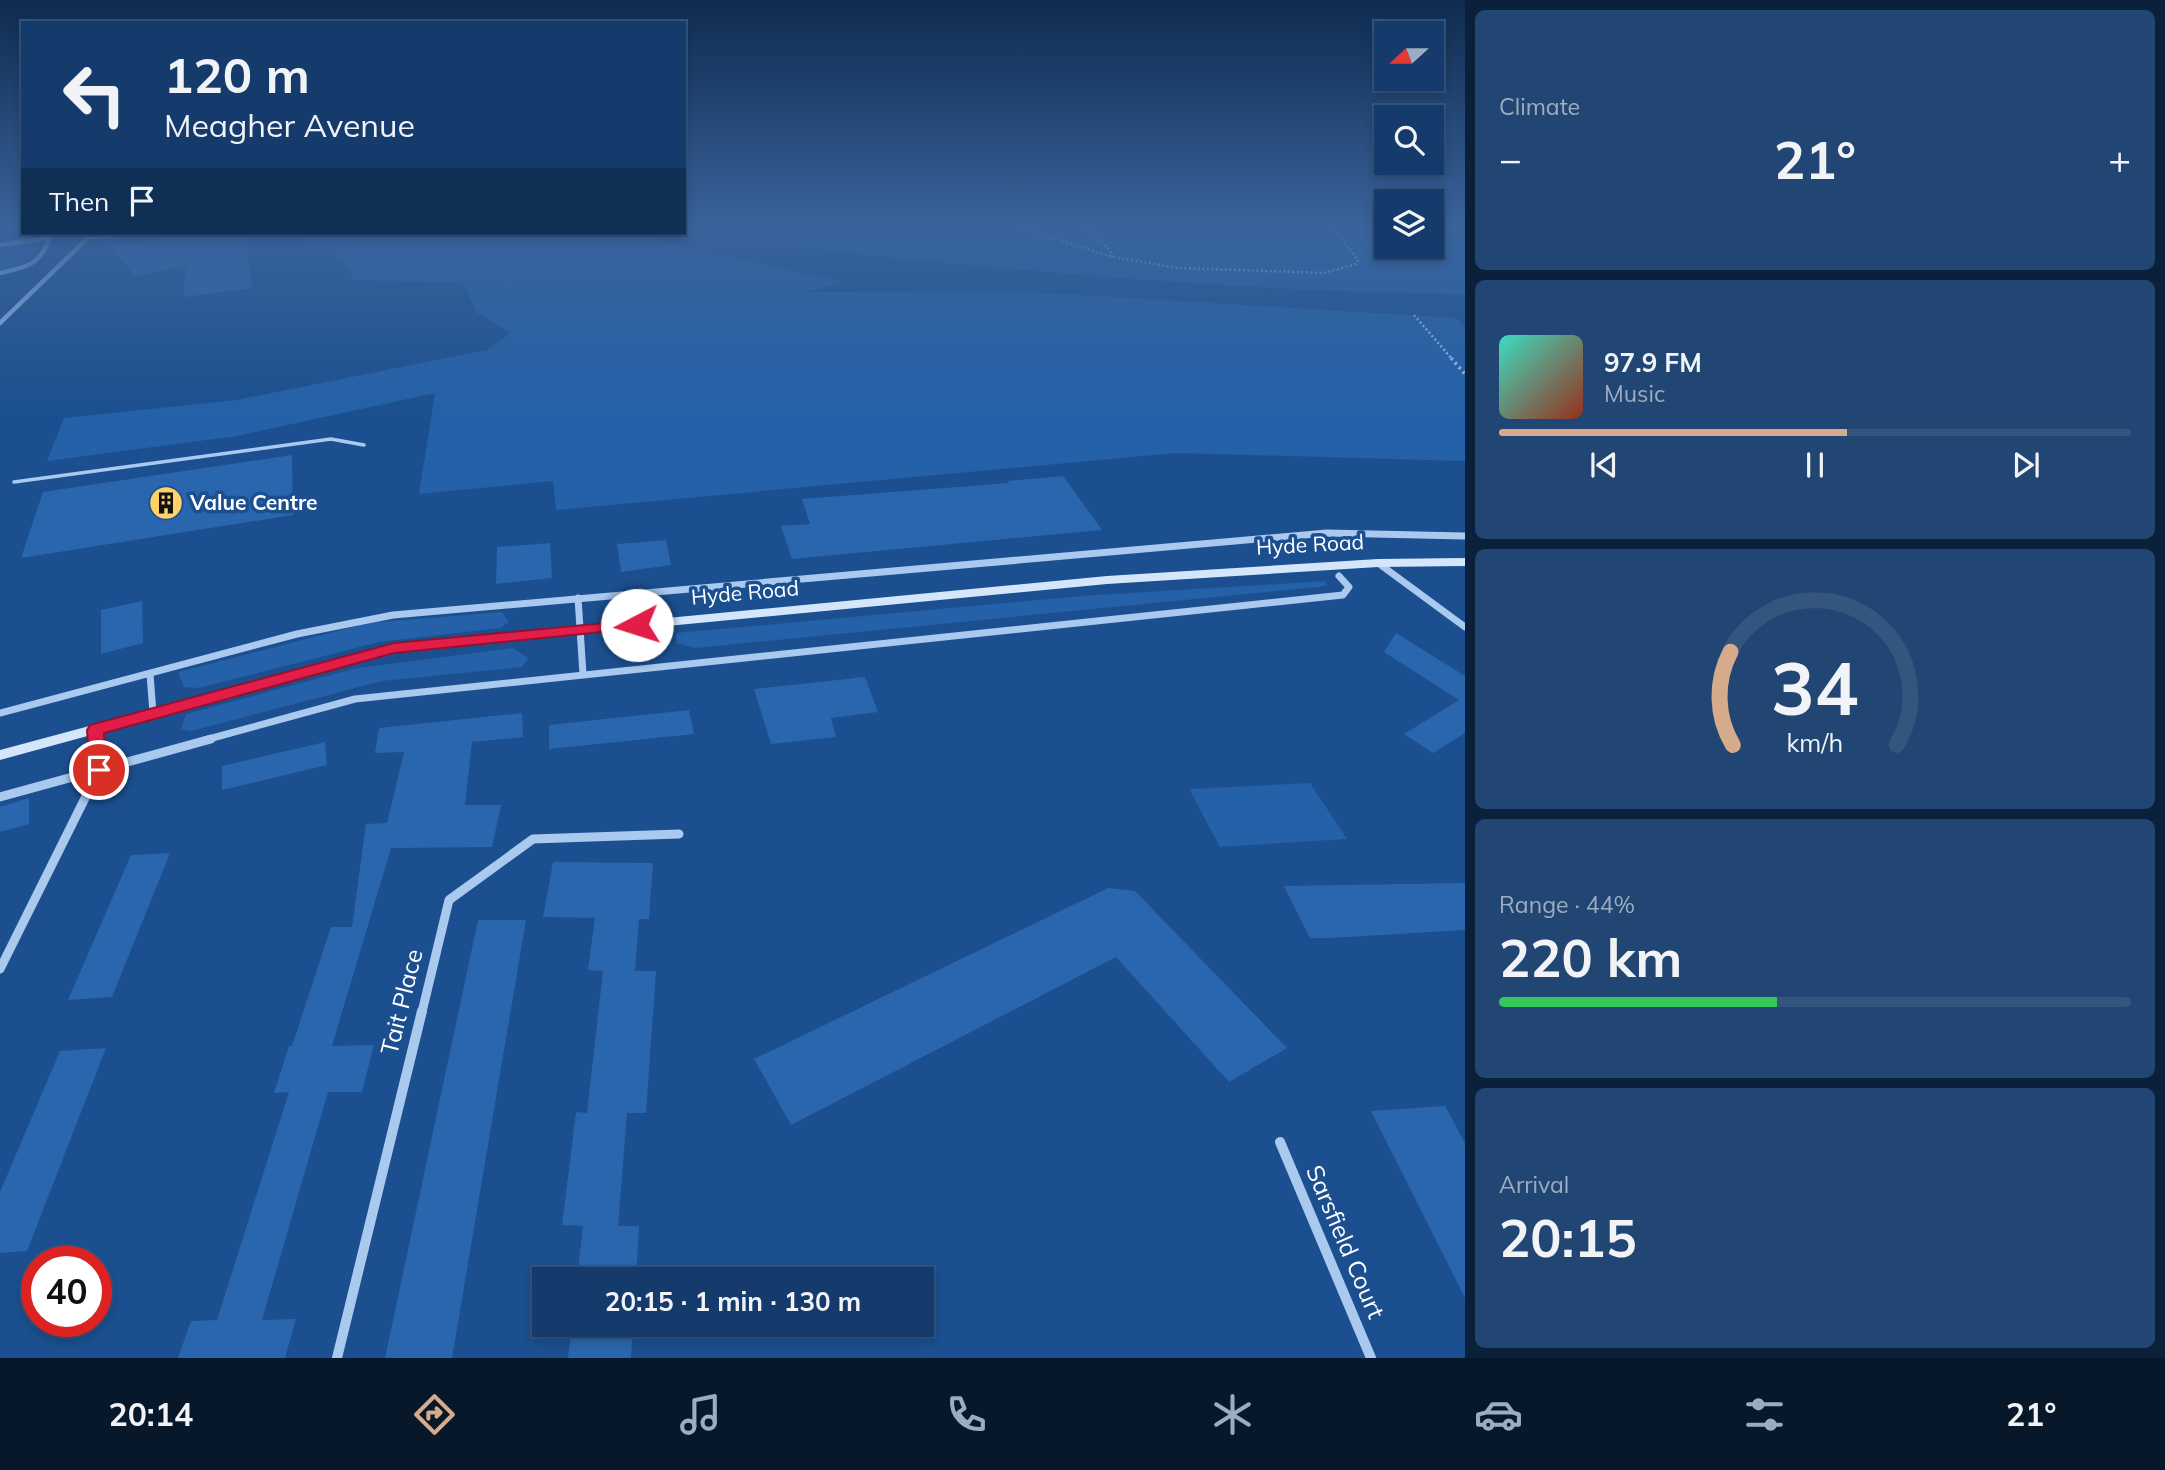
<!DOCTYPE html>
<meta charset="utf-8">
<style>
body{margin:0;font-family:Mulish,sans-serif;background:#214673;color:#f1f3f6;height:100vh;display:flex;flex-direction:column;font-size:26px;white-space:nowrap}
*{box-sizing:border-box;margin:0}
p{font-size:23px;color:#9dadc1}
.icon{flex:none;width:38px;height:38px;fill:none;stroke:currentColor;stroke-width:2;stroke-linecap:round;stroke-linejoin:round}
.map{position:relative;flex:1;overflow:hidden}
.panel{display:flex;flex-direction:column;gap:10px;padding:10px;background:#0b203b;width:700px}
.panel>*{flex:none}
.guide{position:absolute;left:21px;top:21px;width:665px;height:214px;border-radius:0px;box-shadow:0 4px 10px #0003,0 0 0 2px #33557e;background:#143b6b;color:#f1f3f6;overflow:hidden}
.needle{width:46px;rotate:249deg}
.buttons{position:absolute;left:1374px;top:21px;display:grid;gap:14px}
.buttons a{display:grid;place-items:center;width:70px;height:70px;border-radius:0px;background:#143b6b;box-shadow:0 4px 10px #0003,0 0 0 2px #33557e;font-size:35px}
.speed{position:absolute;left:21px;top:1246px;display:flex;gap:14px;font-size:35px;font-weight:700;text-align:center}
.speed>*{display:grid;place-content:center;width:91px;height:91px;border-radius:50%;background:#143b6b;box-shadow:0 4px 10px #0003,0 0 0 2px #33557e;line-height:1}
.speed .limit{border:10px solid #d22;background:#fff;color:#111}
.pin{position:absolute;display:grid;place-items:center;width:60px;height:60px;color:#fff;margin:-30px;border:4px solid #fff;border-radius:50%;box-shadow:0 2px 7px #0007}
.me{position:absolute;width:77px;margin:-38px;rotate:265deg;stroke-linejoin:round;filter:drop-shadow(0 0 5px #0008)}
.turn{display:flex;align-items:center;gap:24px;height:147px;padding:0 28px;font-size:32px}
.turn .icon{width:91px;height:91px;stroke-width:2.5}
.turn b{display:block;font-size:49px;line-height:60px}
.then{display:flex;align-items:center;height:66px;padding:0 28px;background:#0003;gap:14px;font-size:26px}
.big{font-size:52px;font-weight:700;line-height:1.1}
.panel .card{flex:1;display:flex;flex-direction:column;justify-content:center;gap:10px;min-width:0;padding:0 24px;border-radius:10px;background:#214673}
.panel .dial{align-items:center;gap:0}
.dial svg{height:182px;overflow:visible;fill:none;stroke:#33557e;stroke-width:7;stroke-linecap:round;text-anchor:middle}
.dial text{fill:#f1f3f6;stroke:none}
.song{display:flex;align-items:center;gap:21px}
.cover{width:84px;height:84px;border-radius:10px;background:linear-gradient(135deg,hsl(170 70% 55%),hsl(10 70% 35%))}
.played{height:7px;border-radius:4px;background:linear-gradient(90deg,#d6ab8b 55%,#33557e 55%)}
.keys{display:flex;justify-content:space-around;direction:ltr}
.heat{display:flex;justify-content:space-between;align-items:center;font-size:38px;direction:ltr}
.charge{height:10px;border-radius:5px;background:linear-gradient(90deg,#34c759 44%,#33557e 0)}
.trip{position:absolute;left:532px;top:1267px;width:402px;height:70px;border-radius:0px;background:#143b6b;box-shadow:0 4px 10px #0003,0 0 0 2px #33557e;font-weight:700;line-height:70px;text-align:center}
.tabs{display:flex;height:112px;justify-content:space-around;align-items:center;background:#08182b;color:#9dadc1}
.tabs .icon{width:49px;height:49px}
.tabs .active{color:#d6ab8b}
.tabs b{font-size:32px;color:#f1f3f6}
main{display:flex;flex:1;min-height:0}
.map>svg:first-child{display:block}
.green{fill:#2461a8}
.building{fill:#2a66ad}
.lines{fill:none;stroke-linecap:round;stroke-linejoin:round}
.path-far1{stroke:#a9c9ee;stroke-width:2.5;stroke-dasharray:2 2.5;stroke-linecap:butt}
.path{stroke:#a9c9ee;stroke-width:3.5;stroke-dasharray:2.5 3.5;stroke-linecap:butt}
.lane-far1{stroke:#a9c9ee;stroke-width:2.5}
.lane{stroke:#a9c9ee;stroke-width:3.5}
.street-far3{stroke:#a9c9ee;stroke-width:4.5}
.street-far2{stroke:#a9c9ee;stroke-width:7}
.street-far1{stroke:#a9c9ee;stroke-width:9}
.street{stroke:#a9c9ee;stroke-width:10}
.secondary{fill:#d6e6fa;fill-rule:evenodd}
.route{fill:#e11d48;stroke:#92132f;stroke-width:2}
.labels{text-anchor:middle;stroke-width:7;stroke-linejoin:round;paint-order:stroke}
.poi-label{font-size:21px;font-weight:bold;fill:#fff;stroke:#1b4f8f;text-anchor:start}
.street-label{font-size:21px;fill:#fff;stroke:#1b4f8f}
.near-street-label{font-size:24px;fill:#fff;stroke:#1b4f8f}
</style>
<main>
<div class="map">
<svg width="1465" height="1358" viewBox="0 0 1465 1358">
<rect width="100%" height="100%" fill="#1b4f8f"/>
<path class="green" d="M684,227L738,232L744,227H1386V247H1432V227H1465V294C1200,291 938,264 675,233H684Z
M306,233H630L842,282L805,292L1051,293L1456,318L1465,328V461L1176,453L556,510L553,481L419,494L435,393L237,436L47,461L64,418L236,400L487,350L511,333L476,312L464,283L354,280L332,242L306,246Z
M35,242L39,244C32,262 17,268 0,270V248Z
M1325,581L1327,585L1319,587L695,648L676,643V633L1082,596Z
M502,612L509,622L500,628L379,642L199,688L184,687L178,672L368,623Z
M513,648L528,658L522,667L382,681L191,731L181,729L186,714L357,668Z
M1310,783L1347,839L1220,847L1189,789Z"/>
<path class="building" d="M213,233H246L252,288L184,297L185,266L135,276L108,244Z
M292,455L293,515L21,558L43,492Z
M1063,476L1102,530L792,559L781,526L810,524L802,499L1009,483L1007,481Z
M666,540L671,565L621,572L617,544Z
M550,543L552,578L496,584L497,547Z
M142,601L143,643L101,654V610Z
M1396,633L1465,676V733L1433,753L1404,734L1459,700L1384,652Z
M865,677L878,712L831,718L836,737L771,744L754,689Z
M689,710L694,734L549,749V725Z
M522,713L523,737L472,742L465,805H501L492,847L391,848L332,1046L374,1045L362,1092H328L262,1320L296,1319L285,1358H178L191,1321L217,1320L289,1092L274,1093L289,1046H292L331,927H352L366,824L387,823L404,752L375,753L379,728Z
M325,742L327,765L222,790V766Z
M29,798V824L0,832V807Z
M170,853L112,997L68,1000L131,855Z
M553,862L653,863L649,919H639L635,971H656L646,1113H627L618,1226H639L636,1279H577L583,1226L562,1225L576,1112L587,1113L603,971L588,970L595,918L543,917Z
M1465,883V930L1330,938H1310L1284,886Z
M1108,888L1135,891L1287,1048L1229,1082L1116,957L791,1125L754,1059Z
M478,920H526L452,1358H385Z
M106,1048L27,1251L0,1253V1192L60,1051Z
M1445,1106L1465,1143V1298L1371,1111Z
M572,1325H633L631,1358H568Z"/>
<g class="lines">
<path class="path-far1" d="M1019,227L1113,257L1179,268L1324,273L1356,264L1358,260L1332,227
M1084,227L1110,250L1113,257
M1414,315L1452,359"/>
<path class="path" d="M1451,358L1465,374"/>
<path class="lane-far1" d="M1373,227L1386,237
M1399,247L1406,252"/>
<path class="lane" d="M14,482L331,439L364,445"/>
<path class="street-far3" d="M90,237L152,233
M0,245L49,238
M0,273C29,267 43,263 51,233
M0,323L93,233"/>
<path class="street-far2" d="M1378,563L1465,627
M578,598L583,674
M150,674L153,713
M0,713L297,634L393,615L1327,533L1465,536
M96,730L97,740
M205,740L355,699L1343,595L1349,587L1339,576"/>
<path class="street-far1" d="M0,797L211,739
M0,969L99,770L97,739
M422,1012L449,900L533,839L679,834"/>
<path class="street" d="M1280,1142L1371,1358
M337,1358L422,1011"/>
<path class="secondary" d="M1465,558V566L1378,567L1107,584L394,652L0,760V750L394,644L1107,576L1378,559Z"/>
</g>
<linearGradient id="sky" x2="0" y2="1"><stop stop-color="#0f2b4f"/><stop offset="0.54" stop-color="#39639b"/><stop offset="1" stop-color="#39639b" stop-opacity="0"/></linearGradient>
<rect width="1465" height="417" fill="url(#sky)"/>
<path class="route" d="M637,620L642,621L645,625L642,628L394,653L104,733L107,770L105,775H92L90,770L87,730L90,725L394,643Z"/>
<defs>
<g id="building-disc" transform="scale(1.75)"><circle r="9.5" fill="#ffd166" stroke="#1b4f8f"/><path d="M-4-6H4V6H1V3H-1V6H-4ZM-2.5-4.3h1.7v1.8h-1.7ZM.8-4.3h1.7v1.8H.8ZM-2.5-1h1.7V.8h-1.7ZM.8-1h1.7V.8H.8Z" fill="#111"/></g>
</defs>
<g fill-rule="evenodd">
<use href="#building-disc" x="166" y="503"/>
</g>
<g class="labels">
<g class="poi-label">
<text x="190" y="510">Value Centre</text>
</g>
<g class="street-label">
<text transform="translate(1310 545) rotate(-3)" y="7">Hyde Road</text>
<text transform="translate(745 593) rotate(-5)" y="7">Hyde Road</text>
</g>
<g class="near-street-label">
<text transform="translate(402 1002) rotate(-76)" y="8">Tait Place</text>
<text transform="translate(1345 1242) rotate(67)" y="8">Sarsfield Court</text>
</g>
</g>
</svg>
<div class="buttons">
<a><svg class="needle" viewBox="-14 -14 28 28"><path d="M0-13l5 13h-10z" fill="#e53935"/><path d="M0 13l5-13h-10z" fill="#9dadc1"/></svg></a>
<a><svg class="icon" aria-label="search" viewBox="0 0 24 24"><circle cx="10" cy="10" r="6"/><path d="M15 15l6 6"/></svg></a>
<a><svg class="icon" aria-label="layers" viewBox="0 0 24 24"><path d="M12 4l9 5-9 5-9-5zM3 14l9 5 9-5"/></svg></a>
</div>
<div class="speed"><div class="limit">40</div></div>
<div class="pin" style="left:99px;top:770px;background:#d93025"><svg class="icon" aria-label="arrive" viewBox="0 0 24 24"><path d="M6 21V4h12l-3 4 3 4H6"/></svg></div>
<svg class="me" style="left:637px;top:625px" viewBox="-20 -20 40 40"><circle r="19" fill="#fff"/><path d="M0-13L10 11 0 6-10 11z" fill="#e11d48"/></svg>
<div class="trip">20:15 · 1 min · 130 m</div>
<div class="guide">
<div class="turn"><svg class="icon" aria-label="left" viewBox="0 0 24 24"><path d="M17 20v-9H6M10 6l-5 5 5 5"/></svg><div><b>120 m</b>Meagher Avenue</div></div>
<div class="then">Then<svg class="icon" aria-label="arrive" viewBox="0 0 24 24"><path d="M6 21V4h12l-3 4 3 4H6"/></svg></div>
</div>
</div>
<section class="panel">
<div class="card"><p>Climate</p>
<div class="heat"><a>−</a><b class="big">21°</b><a>+</a></div>
</div>
<div class="card">
<div class="song"><i class="cover"></i><div><b>97.9 FM</b><p>Music</p></div></div>
<div class="played"></div>
<div class="keys"><svg class="icon" aria-label="previous" viewBox="0 0 24 24"><path d="M18 5L8 12l10 7zM5 5v14"/></svg><svg class="icon" aria-label="pause" viewBox="0 0 24 24"><path d="M8 5v14M16 5v14"/></svg><svg class="icon" aria-label="next" viewBox="0 0 24 24"><path d="M6 5l10 7-10 7zM19 5v14"/></svg></div>
</div>
<div class="card dial"><svg viewBox="0 0 100 80">
<path d="M14 69A42 42 0 1 1 86 69"/>
<path d="M14 69A42 42 0 0 1 13 28" stroke="#d6ab8b"/>
<text x="50" y="56" font-size="32" font-weight="700">34</text>
<text x="50" y="72" font-size="11">km/h</text>
</svg></div>
<div class="card"><p>Range · 44%</p><b class="big">220 km</b><div class="charge"></div></div>
<div class="card"><p>Arrival</p><b class="big">20:15</b></div>
</section>
</main>
<nav class="tabs">
<b>20:14</b>
<svg class="icon active" aria-label="directions" viewBox="0 0 24 24"><path d="M12 3l9 9-9 9-9-9zM9 14v-3h6M13 9l2 2-2 2"/></svg>
<svg class="icon" aria-label="music" viewBox="0 0 24 24"><path d="M9 18V5l10-2v13"/><circle cx="6" cy="18" r="3"/><circle cx="16" cy="16" r="3"/></svg>
<svg class="icon" aria-label="phone" viewBox="0 0 24 24"><path d="M5 4h4l2 5-3 2q2 4 5 5l2-3 5 2v4C11 20 4 13 5 4z"/></svg>
<svg class="icon" aria-label="climate" viewBox="0 0 24 24"><path d="M12 3v18M4 7l16 10M4 17L20 7"/></svg>
<svg class="icon" aria-label="car" viewBox="0 0 24 24"><path d="M5 17H2v-5l4-1 3-4h7l3 4 3 1v5h-3M9 17h6M6 11h13"/><circle cx="7" cy="17" r="2"/><circle cx="17" cy="17" r="2"/></svg>
<svg class="icon" aria-label="filters" viewBox="0 0 24 24"><path d="M4 7h16M4 17h16"/><circle cx="9" cy="7" r="2"/><circle cx="15" cy="17" r="2"/></svg>
<b>21°</b>
</nav>
